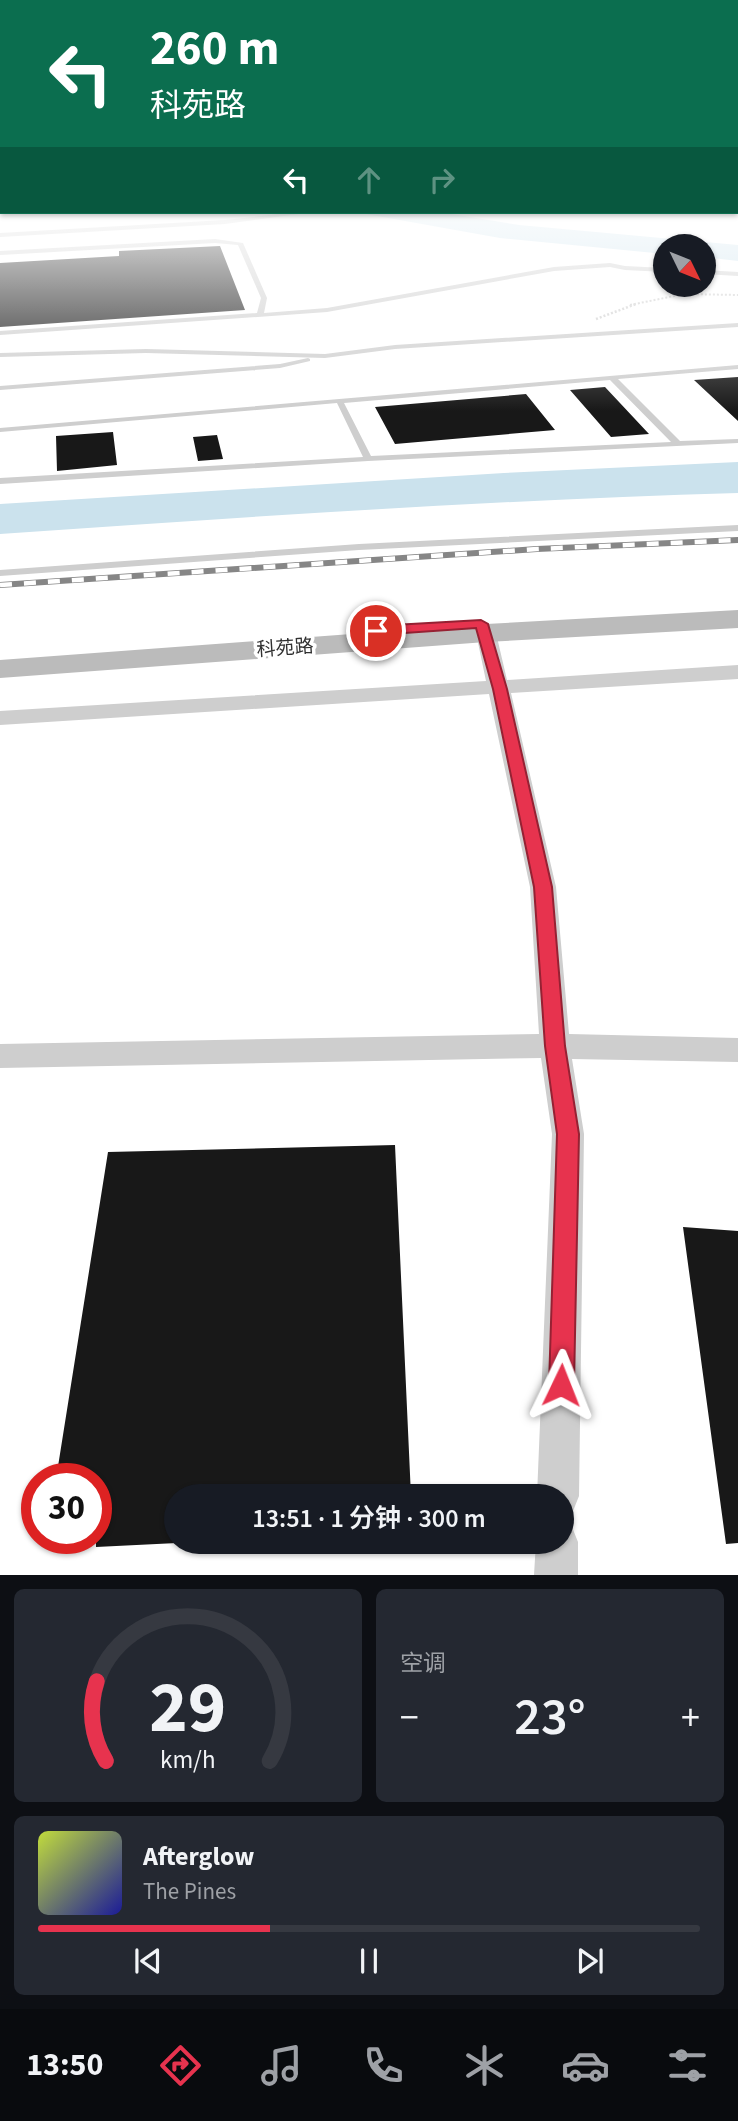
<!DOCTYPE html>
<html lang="zh">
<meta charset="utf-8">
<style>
body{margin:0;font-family:"Source Sans 3","Noto Sans SC",sans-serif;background:#242831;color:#f1f3f6;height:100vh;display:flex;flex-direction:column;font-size:26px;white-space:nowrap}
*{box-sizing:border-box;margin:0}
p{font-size:23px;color:#9ea1a6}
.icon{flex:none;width:38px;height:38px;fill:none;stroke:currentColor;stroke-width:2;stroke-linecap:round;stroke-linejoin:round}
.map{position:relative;height:1575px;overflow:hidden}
.side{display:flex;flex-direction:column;gap:14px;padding:14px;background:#0d0f14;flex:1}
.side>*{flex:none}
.guide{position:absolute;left:0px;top:0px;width:738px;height:214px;box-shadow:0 2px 5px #0004;background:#0b6e4f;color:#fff;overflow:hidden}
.needle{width:46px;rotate:133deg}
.controls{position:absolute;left:653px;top:234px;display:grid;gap:14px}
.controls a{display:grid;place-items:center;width:63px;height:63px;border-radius:50%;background:#171b24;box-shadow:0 2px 5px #0004;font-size:35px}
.speed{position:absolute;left:21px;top:1463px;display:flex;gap:14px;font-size:35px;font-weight:700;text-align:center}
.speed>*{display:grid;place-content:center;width:91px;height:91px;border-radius:50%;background:#171b24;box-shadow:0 2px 5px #0004;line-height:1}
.speed .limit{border:10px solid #d22;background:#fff;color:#111}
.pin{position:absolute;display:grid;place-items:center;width:60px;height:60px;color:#fff;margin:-30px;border:4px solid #fff;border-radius:50%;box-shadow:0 2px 7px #0007}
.me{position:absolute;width:77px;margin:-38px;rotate:2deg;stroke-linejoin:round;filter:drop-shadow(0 0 5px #0008)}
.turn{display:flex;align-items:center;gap:24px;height:147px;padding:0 35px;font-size:32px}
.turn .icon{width:91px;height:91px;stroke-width:2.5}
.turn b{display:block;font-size:49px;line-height:60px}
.lanes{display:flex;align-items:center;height:66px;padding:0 35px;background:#0003;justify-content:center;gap:35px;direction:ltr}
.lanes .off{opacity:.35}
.big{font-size:52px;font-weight:600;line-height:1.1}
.side .tile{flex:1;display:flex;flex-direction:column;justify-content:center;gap:10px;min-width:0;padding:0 24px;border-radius:10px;background:#242831}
.side .dial{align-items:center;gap:0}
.dial svg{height:182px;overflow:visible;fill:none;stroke:#363941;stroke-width:7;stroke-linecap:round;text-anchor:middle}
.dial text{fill:#f1f3f6;stroke:none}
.song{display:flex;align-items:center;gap:21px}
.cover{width:84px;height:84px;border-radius:10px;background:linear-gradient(135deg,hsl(70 70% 55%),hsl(240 70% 35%))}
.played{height:7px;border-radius:4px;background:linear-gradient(90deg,#e7334e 35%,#363941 35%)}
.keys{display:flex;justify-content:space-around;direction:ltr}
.heat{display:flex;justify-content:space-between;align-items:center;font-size:38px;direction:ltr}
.side .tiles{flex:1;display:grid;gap:14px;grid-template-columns:1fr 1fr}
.tile:last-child{grid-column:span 2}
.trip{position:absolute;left:164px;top:1484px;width:410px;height:70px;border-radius:35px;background:#171b24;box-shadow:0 2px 5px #0004;font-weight:600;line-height:70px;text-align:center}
.tab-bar{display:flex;height:112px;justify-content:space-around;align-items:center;background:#090b0e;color:#9ea1a6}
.tab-bar .icon{width:49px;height:49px}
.tab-bar .current{color:#e7334e}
.tab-bar b{font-size:32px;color:#f1f3f6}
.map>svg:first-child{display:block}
.water{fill:#cbe2ed}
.building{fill:#181818}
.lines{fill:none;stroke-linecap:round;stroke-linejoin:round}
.path-far1{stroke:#cecece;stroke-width:2;stroke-dasharray:2 2;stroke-linecap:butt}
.path{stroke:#cecece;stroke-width:2.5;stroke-dasharray:2 2;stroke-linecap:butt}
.lane{fill:#cecece;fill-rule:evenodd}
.street{fill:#cecece;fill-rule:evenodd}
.secondary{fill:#bbb;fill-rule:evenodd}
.rail-casing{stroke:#868686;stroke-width:6}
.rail{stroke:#fff;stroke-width:4.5;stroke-dasharray:12;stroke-linecap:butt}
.route{fill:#e7334e;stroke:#962133;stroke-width:2}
.labels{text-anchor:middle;stroke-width:7;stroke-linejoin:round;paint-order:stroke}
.street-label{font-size:19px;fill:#313131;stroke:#fff}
</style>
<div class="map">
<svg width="738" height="1575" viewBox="0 0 738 1575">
<rect width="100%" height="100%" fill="#fff"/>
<path class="water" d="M355,212H439L519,225L738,245V261L704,257V247H665V254L500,238Z
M738,462V493C492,500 246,517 0,534V504L504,473Z"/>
<path class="building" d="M220,246L245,310L0,327V263L119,256V251Z
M738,377V421L694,380Z
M605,387L649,434L611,437L570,390Z
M526,394L555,430L395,444L375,407Z
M113,432L117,465L57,471L56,436Z
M217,435L223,459L198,461L193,437Z
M395,1145L411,1496H177V1543L96,1547V1479H56L108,1152Z
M683,1227L738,1231V1543L726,1544Z"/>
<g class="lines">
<path class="path-far1" d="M630,305L684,294L738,295"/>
<path class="path" d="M596,319L636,304"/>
<path class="lane" d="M299,212H313L225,224L0,237V233L225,220Z
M215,239L243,243L267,298L264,313L327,308L554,267L610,263L625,266L665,268V272L625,270L610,267L554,271L327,312L0,335V331L257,313L261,298L238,245L215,243L0,255V251Z
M704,270L738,272V276L704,274Z
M738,323V327L395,349L325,358L146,353L0,357V353L146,349L325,354L395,345Z
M308,358L310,359V361L280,368L0,390V386L280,364Z
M738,365V369L618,379L680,441L738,439V443L368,461L0,484V478L363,457L337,403L0,432V428ZM610,380L671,442L371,456L344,403Z
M738,525V531L359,550L0,576V570L359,544Z"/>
<path class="street" d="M486,627L493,629L496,633L507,680L738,665V679L511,693L556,887L569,1034L738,1038V1062L572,1059L584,1134L579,1496L573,1511L562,1515V1496H537L552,1134L541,1058L0,1068V1044L539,1034L530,887L489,694L0,725V711L486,681L476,633L479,629Z
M562,1523L572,1527L578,1542V1575H534L536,1542H562Z"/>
<path class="secondary" d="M738,610V628L486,642L0,678V660L486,624Z"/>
<g class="rail-casing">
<path id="rail" d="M0,585L537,549L738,540"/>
</g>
<use href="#rail" class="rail"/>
</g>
<linearGradient id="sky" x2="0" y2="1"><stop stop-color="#9cc6ea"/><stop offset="0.46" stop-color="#fff"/><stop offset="1" stop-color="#fff" stop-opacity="0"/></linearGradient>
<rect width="738" height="411" fill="url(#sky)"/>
<path class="route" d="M481,620L488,624L507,689L552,887L565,1046L579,1134L574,1385L570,1394L561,1397L552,1394L549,1385L557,1134L545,1046L534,887L493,689L476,628L376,635L370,631L376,626Z"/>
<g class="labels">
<g class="street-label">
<text transform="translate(285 647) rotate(-4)" y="7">科苑路</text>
</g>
</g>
</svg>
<div class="controls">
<a><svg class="needle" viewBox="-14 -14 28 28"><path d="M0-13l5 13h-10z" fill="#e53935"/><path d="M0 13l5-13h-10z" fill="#9ea1a6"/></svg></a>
</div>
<div class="speed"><div class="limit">30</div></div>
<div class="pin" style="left:376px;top:631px;background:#d93025"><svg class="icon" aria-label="arrive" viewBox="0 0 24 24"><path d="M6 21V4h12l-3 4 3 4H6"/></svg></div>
<svg class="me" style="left:561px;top:1385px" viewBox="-20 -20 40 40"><path d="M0-17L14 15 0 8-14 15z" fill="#e7334e" stroke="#fff" stroke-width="4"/></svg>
<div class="trip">13:51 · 1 分钟 · 300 m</div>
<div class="guide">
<div class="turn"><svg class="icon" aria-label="left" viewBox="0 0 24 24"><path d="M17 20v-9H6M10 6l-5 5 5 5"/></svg><div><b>260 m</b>科苑路</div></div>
<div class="lanes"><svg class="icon" aria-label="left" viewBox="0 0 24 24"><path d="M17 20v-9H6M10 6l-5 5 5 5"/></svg><svg class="icon off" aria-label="ahead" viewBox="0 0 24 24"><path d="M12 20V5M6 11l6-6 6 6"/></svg><svg class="icon off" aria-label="right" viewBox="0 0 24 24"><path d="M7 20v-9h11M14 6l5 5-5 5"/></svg></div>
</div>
</div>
<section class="side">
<div class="tiles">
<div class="tile dial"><svg viewBox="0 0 100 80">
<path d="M14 69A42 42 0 1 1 86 69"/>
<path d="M14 69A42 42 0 0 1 10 34" stroke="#e7334e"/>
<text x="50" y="56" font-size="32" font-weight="700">29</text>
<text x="50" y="72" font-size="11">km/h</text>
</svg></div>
<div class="tile"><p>空调</p>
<div class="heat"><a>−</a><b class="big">23°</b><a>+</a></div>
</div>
<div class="tile">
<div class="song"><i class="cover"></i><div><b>Afterglow</b><p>The Pines</p></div></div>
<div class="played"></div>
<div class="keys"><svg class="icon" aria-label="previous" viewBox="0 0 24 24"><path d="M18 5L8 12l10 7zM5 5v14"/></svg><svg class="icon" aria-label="pause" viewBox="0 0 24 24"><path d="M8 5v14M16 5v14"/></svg><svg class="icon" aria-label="next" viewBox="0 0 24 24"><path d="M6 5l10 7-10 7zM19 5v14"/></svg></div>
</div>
</div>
</section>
<nav class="tab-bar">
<b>13:50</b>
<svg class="icon current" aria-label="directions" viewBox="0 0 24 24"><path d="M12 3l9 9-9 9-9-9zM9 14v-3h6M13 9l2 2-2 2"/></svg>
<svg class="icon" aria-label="music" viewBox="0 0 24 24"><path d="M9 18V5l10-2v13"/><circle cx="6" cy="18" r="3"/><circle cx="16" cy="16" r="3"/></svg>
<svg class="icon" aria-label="phone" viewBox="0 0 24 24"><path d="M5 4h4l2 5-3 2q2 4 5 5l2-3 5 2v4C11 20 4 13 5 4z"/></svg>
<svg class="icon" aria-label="climate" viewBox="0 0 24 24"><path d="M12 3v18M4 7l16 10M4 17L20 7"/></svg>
<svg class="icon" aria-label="car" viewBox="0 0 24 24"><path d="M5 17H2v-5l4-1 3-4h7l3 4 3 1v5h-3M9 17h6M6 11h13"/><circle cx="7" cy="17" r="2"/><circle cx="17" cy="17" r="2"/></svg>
<svg class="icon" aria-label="filters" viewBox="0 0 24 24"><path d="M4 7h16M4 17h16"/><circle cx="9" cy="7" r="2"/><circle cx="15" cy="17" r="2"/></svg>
</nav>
